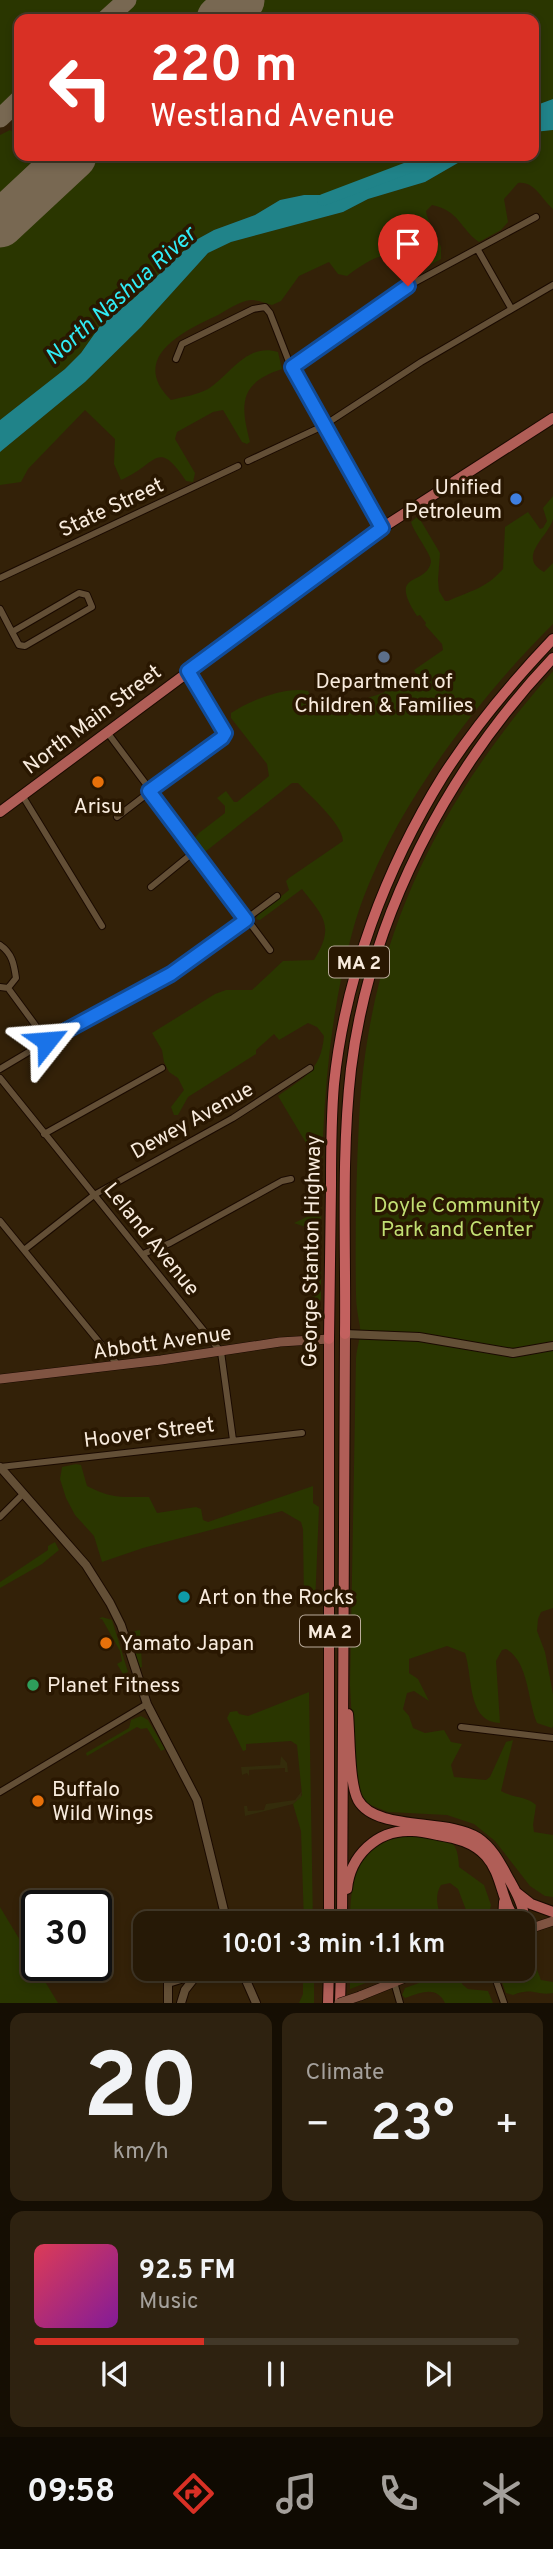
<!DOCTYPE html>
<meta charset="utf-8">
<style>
body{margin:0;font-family:Overpass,sans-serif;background:#2e2210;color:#f1f3f6;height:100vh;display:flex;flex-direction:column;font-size:26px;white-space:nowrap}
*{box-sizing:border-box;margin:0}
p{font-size:23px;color:#a4a09b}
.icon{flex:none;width:38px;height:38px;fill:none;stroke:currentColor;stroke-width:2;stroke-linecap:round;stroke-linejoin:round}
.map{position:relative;height:2003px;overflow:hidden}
.side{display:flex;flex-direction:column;gap:10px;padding:10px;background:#150e03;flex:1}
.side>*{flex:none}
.top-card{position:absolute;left:14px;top:14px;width:525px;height:147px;border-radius:14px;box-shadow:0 4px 10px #0003,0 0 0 2px #423828;background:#d93025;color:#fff;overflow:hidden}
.speed{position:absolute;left:21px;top:1890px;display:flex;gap:14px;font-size:35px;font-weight:700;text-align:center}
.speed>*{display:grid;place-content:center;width:91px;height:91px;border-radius:50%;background:#261906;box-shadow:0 4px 10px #0003,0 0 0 2px #423828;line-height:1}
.speed .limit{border:4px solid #111;border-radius:10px;background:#fff;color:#111}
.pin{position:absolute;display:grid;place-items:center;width:60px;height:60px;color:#fff;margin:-72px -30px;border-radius:50% 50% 50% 0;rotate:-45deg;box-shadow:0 0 7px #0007}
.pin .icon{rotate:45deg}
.me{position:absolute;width:77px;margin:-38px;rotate:62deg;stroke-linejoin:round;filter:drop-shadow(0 0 5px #0008)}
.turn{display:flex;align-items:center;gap:24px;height:147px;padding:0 21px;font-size:32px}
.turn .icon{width:91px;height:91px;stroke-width:2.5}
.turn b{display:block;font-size:49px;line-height:60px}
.big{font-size:52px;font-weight:600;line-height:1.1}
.side .tile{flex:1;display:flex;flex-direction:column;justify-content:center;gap:10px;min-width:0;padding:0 24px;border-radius:14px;background:#2e2210}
.side .dial{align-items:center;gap:0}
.dial b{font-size:91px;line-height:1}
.song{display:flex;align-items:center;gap:21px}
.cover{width:84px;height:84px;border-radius:10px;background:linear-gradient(135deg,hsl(350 70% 55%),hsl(290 70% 35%))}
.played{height:7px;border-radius:4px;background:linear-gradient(90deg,#d93025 35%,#423828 35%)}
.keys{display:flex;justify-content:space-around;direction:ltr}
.heat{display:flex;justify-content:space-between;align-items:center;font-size:38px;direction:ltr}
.side .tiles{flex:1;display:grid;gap:10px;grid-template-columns:1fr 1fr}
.tile:last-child{grid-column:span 2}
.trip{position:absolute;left:133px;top:1911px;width:402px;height:70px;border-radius:14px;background:#261906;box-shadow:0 4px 10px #0003,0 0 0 2px #423828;font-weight:600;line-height:70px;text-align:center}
.tabs{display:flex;height:112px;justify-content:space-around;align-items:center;background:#0f0a02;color:#a4a09b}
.tabs .icon{width:49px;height:49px}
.tabs .current{color:#d93025}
.tabs b{font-size:32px;color:#f1f3f6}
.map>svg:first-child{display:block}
.green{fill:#2a3600}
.sand{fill:#342c0b}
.water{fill:#208389}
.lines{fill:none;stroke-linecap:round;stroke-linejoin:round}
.river{stroke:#208389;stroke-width:12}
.taxiway{stroke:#786852;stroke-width:19}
.runway{stroke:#786852;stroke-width:47}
.minor-casing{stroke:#1a0a00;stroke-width:8}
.tertiary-casing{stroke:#1a0a00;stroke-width:10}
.secondary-casing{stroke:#1a0a00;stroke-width:10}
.trunk-casing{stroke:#1a0a00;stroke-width:12}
.motorway-casing{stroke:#1a0a00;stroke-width:12}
.minor{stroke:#634f36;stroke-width:6}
.tertiary{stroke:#634f36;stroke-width:8}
.secondary{stroke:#805442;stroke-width:9}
.trunk{stroke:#b05e57;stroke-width:10}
.motorway{stroke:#c3615f;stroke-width:10}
.secondary-bridge-casing{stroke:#1a0a00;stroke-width:10;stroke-linecap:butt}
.secondary-bridge{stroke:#805442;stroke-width:9}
.route-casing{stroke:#114b97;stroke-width:18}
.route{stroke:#1a73e8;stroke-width:12}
.shop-dot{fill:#3f7fe0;stroke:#291701;stroke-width:2.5}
.service-dot{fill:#5c6f8a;stroke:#291701;stroke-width:2.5}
.food-dot{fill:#e8710a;stroke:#291701;stroke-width:2.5}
.culture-dot{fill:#0f9aa8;stroke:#291701;stroke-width:2.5}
.leisure-dot{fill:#2e9e5b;stroke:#291701;stroke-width:2.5}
.labels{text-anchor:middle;stroke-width:7;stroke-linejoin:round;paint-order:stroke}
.shield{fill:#291701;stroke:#baab9b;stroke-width:2}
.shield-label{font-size:19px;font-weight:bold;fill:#f8ebdd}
.poi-label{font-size:21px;fill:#f8ebdd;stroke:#291701;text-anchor:start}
.street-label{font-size:21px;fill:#f8ebdd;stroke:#291701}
.park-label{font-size:21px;fill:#c2df73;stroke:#291701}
.water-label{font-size:23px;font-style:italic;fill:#31ebf5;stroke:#291701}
</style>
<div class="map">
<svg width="553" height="2003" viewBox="0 0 553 2003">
<rect width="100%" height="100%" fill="#332108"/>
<path class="green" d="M0,0H118L97,19H19V92L0,109Z
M135,0H217L196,19H114Z
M265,0H553V99L534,106V19H244Z
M10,130L19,135V156H38L41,163L0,201V135Z
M553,130V209C541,199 535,181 518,183L504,199L508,222L501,230L479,242C460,229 460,211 432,205L426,211L427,216L441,247V259L426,267L412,269L403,256C380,251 365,263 347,276L338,274L329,262L299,276L281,301L272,305C265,303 258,300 251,300C239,301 226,311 216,316C181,332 129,359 171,400C183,397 197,395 208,389C230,375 247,342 278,352L282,369C239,383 240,404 250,442L247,444L242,442L223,410L213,412L177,432L175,439L195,473L193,482L186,481C157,437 157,465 121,480L114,464L115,439L85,410L28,469L21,482L0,485V452L85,382L141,327L208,253L231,242L343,212L368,199L425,182L470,156H534V132Z
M97,156H430L404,172L377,184L360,186L344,195H304L280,200L255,215L214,230L194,241L133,299L100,326L81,353L65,369L0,420V247Z
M553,496C553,503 553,512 553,519C549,536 516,557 544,572L553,563V624C475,701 385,820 354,926C319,1048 321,1174 321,1299L316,1310L312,1314L313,1233L308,1228L294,1223L313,1214L315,1158L278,1096C304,1077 321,1071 324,1036L317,1027L308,1023L279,1040L274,1034L256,1050V1054L188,1097L178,1115H174L171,1107L184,1090L178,1078L169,1072L164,1062L162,1050L152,1033L215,994L226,990H252L283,961L314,960C335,926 324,917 302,889L260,920L256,919L258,915L289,890L286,881L289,878L343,841C342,823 310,796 298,783H292L205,852L202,851L193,840L199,833L225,813V806L217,798L226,791L234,802H237L269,776L267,764L231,718V713C250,700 287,686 308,691L319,712H324L383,693L392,686L395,689L416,674L414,670L443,650L442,644L425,625L426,623L420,615L417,616C387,570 426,587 431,562C432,555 414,533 411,522L418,516L440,553L438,580L439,591L445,601H448C472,590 485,589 503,569L505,527L528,512L540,529L543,528L547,521L543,508Z
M553,671V1608L541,1612L538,1619L537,1631L545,1652L553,1694V1726L552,1728L537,1723C527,1699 529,1662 506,1649L502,1650L496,1661L500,1723C467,1722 473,1677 465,1653L447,1646L409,1659V1673L418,1679L429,1701L414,1691L407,1693L403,1709L409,1716L413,1728L425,1733L444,1730L451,1742L462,1744L451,1765L454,1777L486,1780L490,1777L506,1742L513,1740L501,1791C513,1798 527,1796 536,1805L533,1825L534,1832L553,1835V1897L545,1896L530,1886L495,1841L474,1824L447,1815L388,1812L368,1804L360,1792L354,1760L350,1685L356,1358C357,1347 361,1337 360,1327C358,1316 356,1306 356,1295C355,1237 356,1178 359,1120C368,941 436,804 553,671Z
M76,1464L81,1465L87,1486C113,1499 121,1497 149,1497L157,1513L196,1507L201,1509L203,1520L208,1522L313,1486V1503L319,1507L315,1605L311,1608L304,1603L303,1529L301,1522L282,1511L143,1548L102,1562L94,1536L75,1515L66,1498L60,1479L62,1467Z
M55,1542L59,1550L42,1564L0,1588V1582L48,1550V1546Z
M102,1617L112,1620L128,1672L123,1674L117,1664L122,1661L120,1651L102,1619H99Z
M140,1630L142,1667L139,1668L131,1636L135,1631Z
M309,1692L313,1923H304L301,1831L293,1804L302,1795L297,1745L291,1741L246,1744V1750L243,1751L227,1718L230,1712L237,1711L239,1714L248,1716Z
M141,1716L148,1720L165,1749L161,1751L147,1728L141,1729L137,1727L87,1756L86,1753L129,1728L131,1720Z
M416,1835C444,1840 458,1833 459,1867L484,1885L491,1905L487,1923H471L458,1889L450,1883L441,1885C433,1898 439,1910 443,1923H436L429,1911L417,1912L413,1923H350C351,1872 358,1840 416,1835Z
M0,1907L58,2003H0Z
M536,1967L541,1980L553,1982V1993C536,1996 533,1987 513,1995L506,1993L497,1969H503L511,1981L531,1975L532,1969Z
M303,1969H314V2003H299L303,1994Z
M350,1969H403L350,1989Z
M458,1969L461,1970L462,1984L468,1989L488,1991L493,2003H445C436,1985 421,1993 405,1998L402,1995L405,1988Z"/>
<path class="sand" d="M281,1756L287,1763L288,1772H285V1768L249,1770V1776L247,1773L242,1775L241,1767L280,1765Z
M302,1791L301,1797L293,1804L245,1816L244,1806H247L248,1811L264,1810L266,1804L295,1800Z"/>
<path class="water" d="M553,99V130L534,132V106Z
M430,156H470L425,182L368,199L343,212L231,242L208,253L141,327L85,382L0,452V420L65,369L81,353L100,326L133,299L194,241L214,230L255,215L280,200L304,195H344L360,186L377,184L404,172Z"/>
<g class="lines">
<path class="river" d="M323,200L439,156"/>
<path class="taxiway" d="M106,19L127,0
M0,118L19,100
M49,178L55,164L54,156"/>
<path class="runway" d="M220,19L241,0
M0,224L73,156"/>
<g class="minor-casing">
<path id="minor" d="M478,250L511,308
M176,359L182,344L253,309L265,307L270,313L291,367L382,528
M291,367L408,286L536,217
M248,461L323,426L421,362L553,285
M0,578L238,466
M0,609L12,632L79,593L87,595L92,607L25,646L19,645L12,632
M107,732L270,950
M22,795L102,926
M117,817L225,734L224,727L188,671
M151,887L195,851
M0,945C12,953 14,964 16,978L8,988L0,987
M8,988L47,1041
M0,1069L47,1041L183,966L277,896
M0,1078L221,1352L233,1440
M44,1134L162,1068
M0,1221L118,1365
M24,1250L94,1195L233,1118L310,1068
M143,1254L170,1243L282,1181L291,1179
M0,1467L302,1433
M0,1517L23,1494
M461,1727L553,1738
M0,1792L147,1704
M492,1969L504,2003
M394,1982L400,2003"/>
</g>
<g class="tertiary-casing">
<path id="tertiary" d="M345,1334L419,1337L513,1353L553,1346
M0,1467L86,1565L110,1603L121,1625L147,1704L197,1800L227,1923
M241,1969L256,2003
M168,1983L213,1969
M168,1983V2003
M181,2003L185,1990L196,1976"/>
</g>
<g class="secondary-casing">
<path id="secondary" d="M0,1379L161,1360L280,1342L329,1339
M523,1931L553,1921
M360,1996L427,1969"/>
</g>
<g class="trunk-casing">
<path id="trunk" d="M0,812L382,528L553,418
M329,1339V1923
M348,1714C350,1735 349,1783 358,1800C376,1832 448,1818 478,1838C494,1849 501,1865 510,1881C519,1897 526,1911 525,1931
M347,1889C350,1856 377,1829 412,1831C420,1831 429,1833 438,1835C456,1838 473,1842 486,1856C503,1875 501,1904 518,1923
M517,1893L531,1904L553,1912
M342,1923L345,1334
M503,1923L504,1902
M328,2003L329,1969
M340,2003L341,1969"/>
</g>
<g class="motorway-casing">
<path id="motorway" d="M345,1334C346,1246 341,1156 351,1069C370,916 448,769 553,658
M329,1339C330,1288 330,1236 331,1185C331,1151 331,1118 334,1084C345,976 386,868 443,776C475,726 513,681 553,639"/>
</g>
<use href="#minor" class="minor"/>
<use href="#tertiary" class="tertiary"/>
<use href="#secondary" class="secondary"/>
<use href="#trunk" class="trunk"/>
<use href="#motorway" class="motorway"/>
<g class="secondary-bridge-casing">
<path id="secondary-bridge" d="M339,2003L360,1996"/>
</g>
<use href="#secondary-bridge" class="secondary-bridge"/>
</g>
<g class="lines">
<g class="route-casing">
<path id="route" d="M47,1041L171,974L246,920L149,791L222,738L225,733L188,671L382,528L292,367L408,286"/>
</g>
<use href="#route" class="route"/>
</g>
<circle class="shop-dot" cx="516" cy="499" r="7"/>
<circle class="service-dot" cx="384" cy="657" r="7"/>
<g class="food-dot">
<circle cx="98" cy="782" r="7"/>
<circle cx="106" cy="1643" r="7"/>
<circle cx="38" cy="1801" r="7"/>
</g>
<circle class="culture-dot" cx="184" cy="1597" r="7"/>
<circle class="leisure-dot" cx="33" cy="1685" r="7"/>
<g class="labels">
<g class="shield">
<rect x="329" y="946.5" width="60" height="31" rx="5"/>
<rect x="300" y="1615.5" width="60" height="31" rx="5"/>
</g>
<g class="shield-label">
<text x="359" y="969">MA 2</text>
<text x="330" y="1638">MA 2</text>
</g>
<g class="poi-label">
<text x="502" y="494" text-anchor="end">Unified<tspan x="502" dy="24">Petroleum</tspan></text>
<text x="384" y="688" text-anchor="middle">Department of<tspan x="384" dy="24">Children &amp; Families</tspan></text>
<text x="98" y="813" text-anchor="middle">Arisu</text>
<text x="198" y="1604">Art on the Rocks</text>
<text x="120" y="1650">Yamato Japan</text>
<text x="47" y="1692">Planet Fitness</text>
<text x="52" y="1796">Buffalo<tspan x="52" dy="24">Wild Wings</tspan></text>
</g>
<g class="street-label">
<text transform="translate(111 507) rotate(-25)" y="7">State Street</text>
<text transform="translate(92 719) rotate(-37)" y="7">North Main Street</text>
<text transform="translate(192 1120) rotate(-29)" y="7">Dewey Avenue</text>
<text transform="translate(152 1239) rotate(51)" y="7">Leland Avenue</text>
<text transform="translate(311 1251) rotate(-89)" y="7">George Stanton Highway</text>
<text transform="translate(162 1342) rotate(-8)" y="7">Abbott Avenue</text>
<text transform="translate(149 1432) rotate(-7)" y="7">Hoover Street</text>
</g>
<g class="park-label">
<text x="457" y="1212">Doyle Community<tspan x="457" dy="24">Park and Center</tspan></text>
</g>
<g class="water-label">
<text transform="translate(120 295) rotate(-42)" y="8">North Nashua River</text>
</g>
</g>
</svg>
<div class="speed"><div class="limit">30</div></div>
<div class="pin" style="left:408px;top:286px;background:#d93025"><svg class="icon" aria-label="arrive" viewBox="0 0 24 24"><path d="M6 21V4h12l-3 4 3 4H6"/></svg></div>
<svg class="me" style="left:47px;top:1041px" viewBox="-20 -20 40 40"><path d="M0-17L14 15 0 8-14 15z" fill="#1a73e8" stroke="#fff" stroke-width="4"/></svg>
<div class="trip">10:01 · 3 min · 1.1 km</div>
<div class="top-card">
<div class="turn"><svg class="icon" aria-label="left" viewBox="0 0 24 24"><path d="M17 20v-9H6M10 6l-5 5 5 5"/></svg><div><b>220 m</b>Westland Avenue</div></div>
</div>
</div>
<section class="side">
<div class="tiles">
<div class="tile dial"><b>20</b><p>km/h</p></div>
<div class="tile"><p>Climate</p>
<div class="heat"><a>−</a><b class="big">23°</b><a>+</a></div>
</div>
<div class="tile">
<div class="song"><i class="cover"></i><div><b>92.5 FM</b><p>Music</p></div></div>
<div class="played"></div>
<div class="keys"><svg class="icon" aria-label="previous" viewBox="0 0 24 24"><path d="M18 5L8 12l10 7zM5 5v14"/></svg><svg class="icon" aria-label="pause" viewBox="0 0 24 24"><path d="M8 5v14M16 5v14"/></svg><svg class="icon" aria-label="next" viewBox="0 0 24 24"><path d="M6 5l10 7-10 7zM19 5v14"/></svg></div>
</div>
</div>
</section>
<nav class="tabs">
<b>09:58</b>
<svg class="icon current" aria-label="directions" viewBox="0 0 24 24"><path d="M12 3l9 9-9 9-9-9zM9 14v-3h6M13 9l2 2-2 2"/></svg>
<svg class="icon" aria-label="music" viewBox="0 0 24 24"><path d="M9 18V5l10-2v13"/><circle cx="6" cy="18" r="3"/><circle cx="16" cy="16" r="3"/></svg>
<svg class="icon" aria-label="phone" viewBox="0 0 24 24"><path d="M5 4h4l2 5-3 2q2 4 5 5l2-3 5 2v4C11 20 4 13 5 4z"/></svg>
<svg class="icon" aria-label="climate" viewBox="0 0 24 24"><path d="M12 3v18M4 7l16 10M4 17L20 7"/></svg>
</nav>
